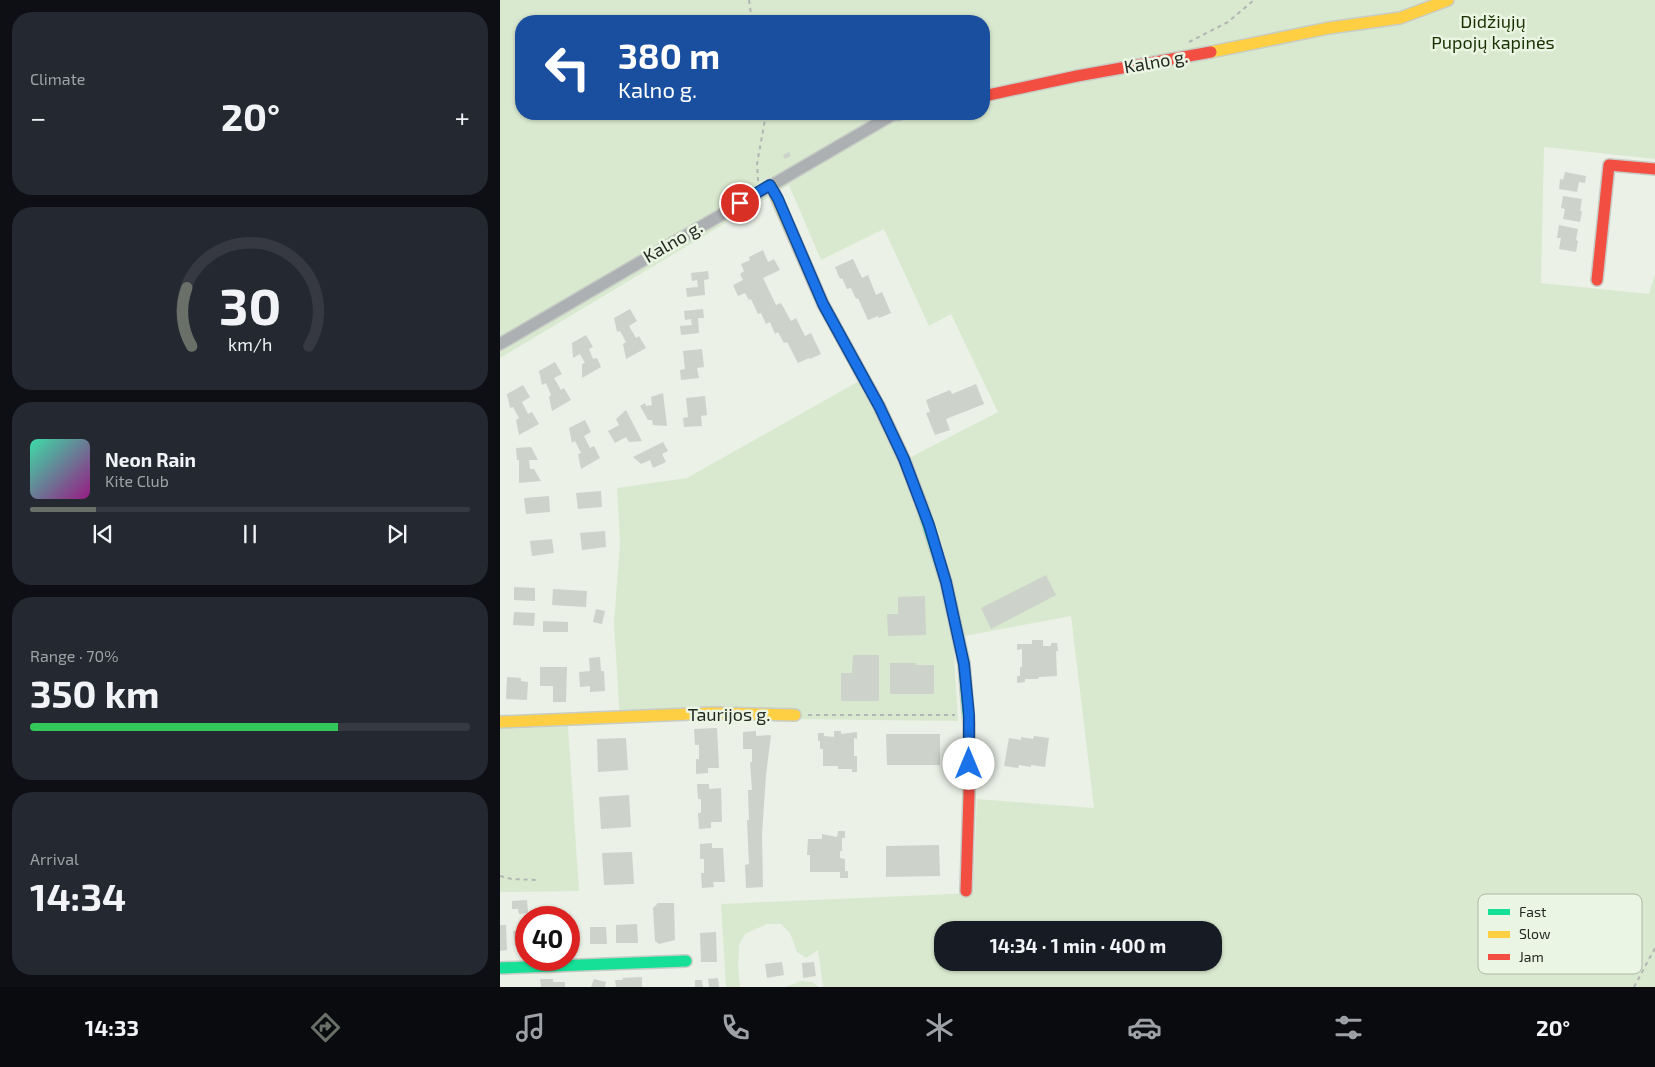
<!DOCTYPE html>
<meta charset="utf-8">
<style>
body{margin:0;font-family:"Exo 2",sans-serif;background:#242831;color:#f1f3f6;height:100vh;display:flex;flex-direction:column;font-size:19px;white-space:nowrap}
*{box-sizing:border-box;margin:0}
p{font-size:16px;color:#9ea1a6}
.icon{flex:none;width:28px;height:28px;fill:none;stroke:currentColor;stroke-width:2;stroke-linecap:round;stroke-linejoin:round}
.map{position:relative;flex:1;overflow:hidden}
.side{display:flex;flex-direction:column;gap:12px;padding:12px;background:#0d0f14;width:500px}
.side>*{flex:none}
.top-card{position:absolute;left:15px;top:15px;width:475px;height:105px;border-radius:20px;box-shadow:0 1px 4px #0004;background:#1a4fa0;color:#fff;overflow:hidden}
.speed{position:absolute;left:15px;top:906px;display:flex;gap:10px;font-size:25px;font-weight:700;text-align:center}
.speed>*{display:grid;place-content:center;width:65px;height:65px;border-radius:50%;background:#171b24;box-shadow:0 1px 4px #0004;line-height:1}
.speed .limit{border:8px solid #d22;background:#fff;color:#111}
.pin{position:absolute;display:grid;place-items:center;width:42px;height:42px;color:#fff;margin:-21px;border:2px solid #fff;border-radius:50%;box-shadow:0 1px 5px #0007}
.me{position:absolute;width:55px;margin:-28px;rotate:0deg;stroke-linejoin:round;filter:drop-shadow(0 0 4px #0008)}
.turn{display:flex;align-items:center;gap:18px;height:105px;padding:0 20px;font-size:22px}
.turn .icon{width:65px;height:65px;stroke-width:2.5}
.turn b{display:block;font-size:35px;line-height:42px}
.big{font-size:38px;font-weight:700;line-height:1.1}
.side .widget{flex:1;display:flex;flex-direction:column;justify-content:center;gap:8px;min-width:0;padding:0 18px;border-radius:20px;background:#242831}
.side .dial{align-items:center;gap:0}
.dial svg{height:130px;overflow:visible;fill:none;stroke:#363941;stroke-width:7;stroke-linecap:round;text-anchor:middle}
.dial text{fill:#f1f3f6;stroke:none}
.song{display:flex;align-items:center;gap:15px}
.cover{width:60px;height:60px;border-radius:8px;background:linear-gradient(135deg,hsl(160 70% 55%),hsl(310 70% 35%))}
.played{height:5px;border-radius:2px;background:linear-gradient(90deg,#6a6f68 15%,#363941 15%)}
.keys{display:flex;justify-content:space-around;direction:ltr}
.heat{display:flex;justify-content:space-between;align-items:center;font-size:28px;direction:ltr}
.charge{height:8px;border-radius:4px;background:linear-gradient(90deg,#34c759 70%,#363941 0)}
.trip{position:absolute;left:434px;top:921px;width:288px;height:50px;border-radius:20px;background:#171b24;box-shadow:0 1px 4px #0004;font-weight:700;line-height:50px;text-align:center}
.dock{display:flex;height:80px;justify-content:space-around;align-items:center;background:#090b0e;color:#9ea1a6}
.dock .icon{width:35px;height:35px}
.dock .selected{color:#6a6f68}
.dock b{font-size:22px;color:#f1f3f6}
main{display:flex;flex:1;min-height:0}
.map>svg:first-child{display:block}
.green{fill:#d9e9cf;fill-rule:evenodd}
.building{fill:#cdd2ca}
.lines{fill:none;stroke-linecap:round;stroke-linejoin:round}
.street-casing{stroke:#c7ccc5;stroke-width:14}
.fast-casing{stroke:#c7ccc5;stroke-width:14}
.slow-casing{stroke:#c7ccc5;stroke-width:14}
.jam-casing{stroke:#c7ccc5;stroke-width:14}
.path{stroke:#b1b5b3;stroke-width:2;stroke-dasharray:4 4;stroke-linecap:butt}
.street{stroke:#adb0b3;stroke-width:11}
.fast{stroke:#16e098;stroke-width:11}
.slow{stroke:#ffcf43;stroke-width:11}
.jam{stroke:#f24e42;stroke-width:11}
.route-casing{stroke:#114b97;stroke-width:12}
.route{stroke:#1a73e8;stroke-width:9}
.labels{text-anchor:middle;stroke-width:5;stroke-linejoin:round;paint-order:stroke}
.park-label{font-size:18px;fill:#183100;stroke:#eaf5e3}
.street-label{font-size:18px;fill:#252923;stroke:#eaf5e3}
.key{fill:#eaf5e3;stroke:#afb8a9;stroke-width:1}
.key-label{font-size:14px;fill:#252923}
</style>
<main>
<section class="side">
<div class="widget"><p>Climate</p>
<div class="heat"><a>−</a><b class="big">20°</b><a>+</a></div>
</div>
<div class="widget dial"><svg viewBox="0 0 100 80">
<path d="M14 69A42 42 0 1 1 86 69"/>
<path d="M14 69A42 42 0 0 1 11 33" stroke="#6a6f68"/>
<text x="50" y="56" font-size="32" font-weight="700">30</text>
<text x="50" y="72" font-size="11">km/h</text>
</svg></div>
<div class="widget">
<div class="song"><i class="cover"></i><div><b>Neon Rain</b><p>Kite Club</p></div></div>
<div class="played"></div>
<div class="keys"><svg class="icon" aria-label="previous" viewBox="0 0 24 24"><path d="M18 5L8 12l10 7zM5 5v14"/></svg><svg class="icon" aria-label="pause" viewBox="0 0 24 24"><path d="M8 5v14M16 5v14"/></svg><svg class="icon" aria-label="next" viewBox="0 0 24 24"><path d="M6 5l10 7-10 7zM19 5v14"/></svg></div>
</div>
<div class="widget"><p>Range · 70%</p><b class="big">350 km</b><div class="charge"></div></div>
<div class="widget"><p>Arrival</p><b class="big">14:34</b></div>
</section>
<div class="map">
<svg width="1155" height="987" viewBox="0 0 1155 987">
<rect width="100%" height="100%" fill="#ebf1e7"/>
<path class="green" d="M0,0H1155V159L1044,147L1041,283L1149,294L1155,274V987H323L318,950L306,958L297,952L290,933L281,924H267L245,934L239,945L238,966L240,987H226L221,904L473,893L477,799L594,808L571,616L453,638L458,721L184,718L120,721L114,623L120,543L117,488L187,478L368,376L409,458L498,412L451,314L429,326L384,229L321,260L289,185L0,358ZM21,21H484V114H21ZM442,930H712V962H442Z
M68,726L79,891L0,892V729Z
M301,981L312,982L319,987H285Z"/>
<path class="building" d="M289,152L291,156L285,159L283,155Z
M1065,172L1086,176L1085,183L1079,182L1077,192L1059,189L1060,179L1063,180Z
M1063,196L1082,199L1080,211H1082L1080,222L1063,219L1065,209L1061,208Z
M1059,225L1078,229L1076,240L1078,241L1076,252L1059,249L1061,238H1057Z
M263,250L268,262L274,259L280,270L263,278L276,305L281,303L291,321L296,318L305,336L311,333L321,354L310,359L309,358L298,363L287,342L284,343L278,332L275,334L270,322L266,324L261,313L258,314L251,299L249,300L245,293L238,296L233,285L243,280L240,274L244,271L241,264L250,260L249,257Z
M353,259L362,278L368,275L376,295L382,292L391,313L379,318L378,316L368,320L358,298L356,299L351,288L347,289L342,278L340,279L335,267Z
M208,271L209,279L204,280L205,295L187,297L186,288L198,287L197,280L192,281L191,273Z
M130,309L137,321L129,326L136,338L139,336L146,348L126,359L123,344L126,342L120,331L117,332L114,318Z
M203,309L204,318H198L199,333L181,335L180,326L192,325L191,319L185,320L184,311Z
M86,335L93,347L89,349L93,359L97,358L101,367L82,378V364L85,363L80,354L73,358L72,343Z
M202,349L204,367L197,368L199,378L181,380L180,370L185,369L183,351Z
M55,362L62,374L54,378L61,390L64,388L71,400L52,411L49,397L51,395L46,383L42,385L39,371Z
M476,384L484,404L446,419L450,430L435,435L426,413L430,412L426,400L450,390L452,394Z
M23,385L30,397L22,402L28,414L32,412L39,424L19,435L16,420L19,418L13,407L10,408L7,394Z
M163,393L167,426L153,425L152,420H148L140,406L145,403L146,406L152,405L151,397Z
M205,396L207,415L201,416L202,426L184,427L183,418L188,417L186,398Z
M126,410L142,441L129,442L126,437L115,443L108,431L119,425L116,419Z
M85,420L91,432L84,436L90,448L94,446L100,458L81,469L78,454L81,453L75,441L72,443L69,428Z
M163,442L168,451L162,454L166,462L153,468L150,460L141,464L133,457Z
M31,447L38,460H29L30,469H34L41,481L19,483V460H17L16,448Z
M101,491L102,507L78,509L76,493Z
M49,496L50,512L26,514L24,498Z
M105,531L106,547L82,550L80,533Z
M52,539L54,553L32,556L30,541Z
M546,575L556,595L491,629L481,608Z
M14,587L35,588V601L14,600Z
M53,589L87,591L86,607L52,605Z
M425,596L426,635L388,636L387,614H398V597Z
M96,609L105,611L102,624L93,622Z
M14,612L35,613L34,626L13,625Z
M43,621L68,622V632H43Z
M532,640H543V646H551V643H557L558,651H556L557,676L539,677L538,679H525V682L517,683V676H520V667H522V649L517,650V644H532Z
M353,655H379V701H341V673H352Z
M100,657L101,671H104L105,691L90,692V686L80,687L79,672L90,671L89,658Z
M390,663H416V665H434V694H390Z
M40,667H67L66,702H53V686H40Z
M7,677L21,678V681L28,682L27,700L6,699Z
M217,728L219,768H208V773L196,774V759H199V745H195L194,729Z
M256,731V736L271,735L266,775L262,834L263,887L246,888L245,865L249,864L247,820H249L248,790H252L250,762H252V749H243V732Z
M334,731H341V734L357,732V739L354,738V756H357V772H352V769H338V766H323V749H320V741H318V733H324V736L334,737Z
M386,734H440V765H387Z
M534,736L549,738L545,767L531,765V767L519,765L518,768L504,766L509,738L521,740V737L533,739Z
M126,738L128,770L98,772L97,739Z
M197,784H209V789L221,788L222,822H211V828L199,829L198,813H201V799H198Z
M129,795L131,827L101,829L99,797Z
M338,831H345V838H342V851H340V858L345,859V871H348V878H340V872H310V855H307L308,839H322V834L337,837Z
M212,843V848H223L225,882H213L214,887L202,888L201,873H204V859H200V844Z
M439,845L440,876L386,877V846Z
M132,852L134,884L104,885L102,853Z
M27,900L28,913L19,914L18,909H12V901Z
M158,903H174L175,940L159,944L155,941L153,908Z
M137,924L138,943H116V925Z
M0,925H6L7,950L0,951Z
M69,927H77V946H69Z
M90,927H106L107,944H90Z
M24,929L26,945L15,946L13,931Z
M216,932L217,962H201L200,933Z
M282,962L284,975L267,978L265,964Z
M314,962L316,976L303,978L302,963Z
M142,977V987H116L115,980H123L122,978Z
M218,978L219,987H209L208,979Z
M40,979H53V982H65V987H41Z
M94,979L106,982L105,987H91Z
M195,980H202L203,987H195Z"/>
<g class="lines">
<g class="street-casing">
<path id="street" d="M0,344L392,115L400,114"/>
</g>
<g class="fast-casing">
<path id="fast" d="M422,506L446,582L464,664L469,725
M0,968L186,961"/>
</g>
<g class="slow-casing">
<path id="slow" d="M711,52L829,28L900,18L948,0
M271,185L323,304L379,406L404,459L422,506
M0,722L213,713L295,715"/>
</g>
<g class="jam-casing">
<path id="jam" d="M484,96L577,76L711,52
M1097,280L1109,165L1155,169
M466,891L469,795V725"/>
</g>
<path class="path" d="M249,0L252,21
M689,42L728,22L754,0
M258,181L257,164L266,114
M308,715H455
M0,876L12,879L37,880
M1134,987L1155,948"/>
<use href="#street" class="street"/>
<use href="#fast" class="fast"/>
<use href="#slow" class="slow"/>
<use href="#jam" class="jam"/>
</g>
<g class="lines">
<g class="route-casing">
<path id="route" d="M240,203L270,185L278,199L323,304L379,406L404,459L429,525L446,582L464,664L469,715V764"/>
</g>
<use href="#route" class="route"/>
</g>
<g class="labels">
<g class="park-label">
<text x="993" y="28">Didžiųjų<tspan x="993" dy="21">Pupojų kapinės</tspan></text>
</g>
<g class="street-label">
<text transform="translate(656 62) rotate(-10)" y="6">Kalno g.</text>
<text transform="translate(173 242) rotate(-30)" y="6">Kalno g.</text>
<text x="229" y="721">Taurijos g.</text>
</g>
</g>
<rect x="978" y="894" width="164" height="80" rx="8" class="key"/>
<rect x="988" y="909" width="22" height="6" fill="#16e098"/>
<rect x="988" y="931" width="22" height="7" fill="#ffcf43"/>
<rect x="988" y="954" width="22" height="6" fill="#f24e42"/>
<g class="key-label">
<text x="1019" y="917">Fast</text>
<text x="1019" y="939">Slow</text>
<text x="1019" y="962">Jam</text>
</g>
</svg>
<div class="speed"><div class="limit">40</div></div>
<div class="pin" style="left:240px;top:203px;background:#d93025"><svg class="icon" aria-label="arrive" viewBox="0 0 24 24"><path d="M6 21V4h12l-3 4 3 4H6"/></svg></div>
<svg class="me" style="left:469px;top:764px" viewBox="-20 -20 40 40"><circle r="19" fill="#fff"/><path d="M0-13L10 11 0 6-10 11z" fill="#1a73e8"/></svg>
<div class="trip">14:34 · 1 min · 400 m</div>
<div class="top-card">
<div class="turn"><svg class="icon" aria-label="left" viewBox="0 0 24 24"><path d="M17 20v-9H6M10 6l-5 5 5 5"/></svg><div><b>380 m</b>Kalno g.</div></div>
</div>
</div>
</main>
<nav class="dock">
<b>14:33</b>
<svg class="icon selected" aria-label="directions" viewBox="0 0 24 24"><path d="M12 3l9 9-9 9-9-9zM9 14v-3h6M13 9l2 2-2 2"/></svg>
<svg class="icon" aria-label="music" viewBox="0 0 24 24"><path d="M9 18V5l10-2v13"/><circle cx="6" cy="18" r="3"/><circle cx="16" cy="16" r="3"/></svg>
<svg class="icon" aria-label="phone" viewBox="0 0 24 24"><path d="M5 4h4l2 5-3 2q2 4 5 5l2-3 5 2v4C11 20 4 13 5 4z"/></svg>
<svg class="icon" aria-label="climate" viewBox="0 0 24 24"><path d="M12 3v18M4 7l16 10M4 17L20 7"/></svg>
<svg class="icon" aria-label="car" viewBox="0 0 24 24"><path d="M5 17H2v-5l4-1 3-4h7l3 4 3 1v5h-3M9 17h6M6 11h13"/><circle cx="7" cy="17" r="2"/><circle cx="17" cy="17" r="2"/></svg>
<svg class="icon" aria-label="filters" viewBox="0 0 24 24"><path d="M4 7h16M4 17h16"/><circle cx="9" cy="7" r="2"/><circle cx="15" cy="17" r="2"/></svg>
<b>20°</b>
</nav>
